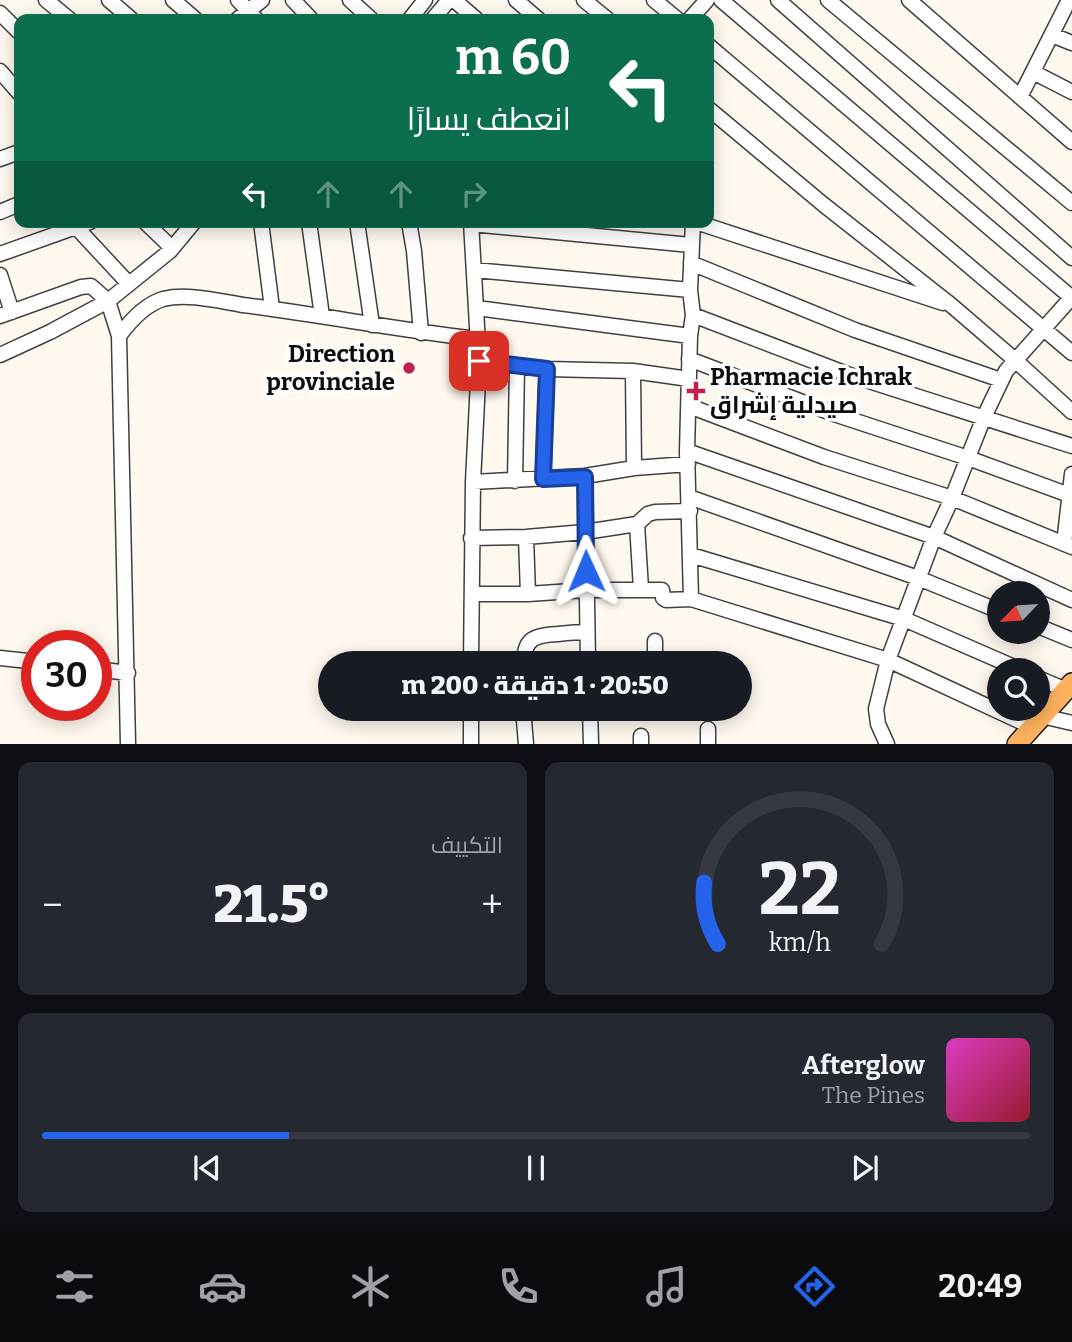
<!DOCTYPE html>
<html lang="ar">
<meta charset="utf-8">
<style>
body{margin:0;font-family:Bitter,Cairo,serif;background:#242831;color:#f1f3f6;direction:rtl;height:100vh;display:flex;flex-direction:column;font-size:26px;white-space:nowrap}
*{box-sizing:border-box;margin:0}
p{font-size:23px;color:#9ea1a6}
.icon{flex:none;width:38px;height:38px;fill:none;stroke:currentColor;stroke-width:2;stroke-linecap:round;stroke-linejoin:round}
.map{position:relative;height:744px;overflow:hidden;direction:ltr}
.drawer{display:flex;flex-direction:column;gap:18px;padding:18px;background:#0d0f14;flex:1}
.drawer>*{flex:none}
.top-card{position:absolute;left:14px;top:14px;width:700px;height:214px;border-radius:14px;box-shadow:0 4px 18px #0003;direction:rtl;background:#0b6e4f;color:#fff;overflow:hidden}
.needle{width:46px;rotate:245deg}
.controls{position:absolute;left:987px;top:581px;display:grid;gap:14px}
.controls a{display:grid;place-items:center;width:63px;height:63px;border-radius:50%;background:#171b24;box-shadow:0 4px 18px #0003;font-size:35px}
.speed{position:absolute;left:21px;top:630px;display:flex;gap:14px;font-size:35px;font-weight:700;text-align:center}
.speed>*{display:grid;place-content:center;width:91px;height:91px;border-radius:50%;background:#171b24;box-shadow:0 4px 18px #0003;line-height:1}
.speed .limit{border:10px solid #d22;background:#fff;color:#111}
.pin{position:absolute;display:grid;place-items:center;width:60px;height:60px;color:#fff;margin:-30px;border-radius:14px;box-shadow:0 4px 10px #0006}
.me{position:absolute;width:77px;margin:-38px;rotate:359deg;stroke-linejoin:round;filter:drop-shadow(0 0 5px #0008)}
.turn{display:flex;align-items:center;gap:24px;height:147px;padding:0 28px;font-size:32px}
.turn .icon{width:91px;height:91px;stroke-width:2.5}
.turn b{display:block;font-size:49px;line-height:60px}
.lanes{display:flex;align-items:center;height:66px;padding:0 28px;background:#0003;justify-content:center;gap:35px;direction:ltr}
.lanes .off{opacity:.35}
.big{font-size:52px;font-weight:800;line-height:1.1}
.drawer .widget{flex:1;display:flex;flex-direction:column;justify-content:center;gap:10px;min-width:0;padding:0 24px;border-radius:14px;background:#242831}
.drawer .dial{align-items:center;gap:0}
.dial svg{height:182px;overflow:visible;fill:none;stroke:#363941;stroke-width:7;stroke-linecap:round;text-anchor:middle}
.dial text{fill:#f1f3f6;stroke:none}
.song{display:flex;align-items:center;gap:21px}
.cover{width:84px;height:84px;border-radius:10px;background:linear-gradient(135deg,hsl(310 70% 55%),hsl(350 70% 35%))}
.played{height:7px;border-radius:4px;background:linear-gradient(90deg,#2563eb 25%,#363941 25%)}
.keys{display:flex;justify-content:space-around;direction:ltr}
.heat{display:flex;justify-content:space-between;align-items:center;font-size:38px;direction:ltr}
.drawer .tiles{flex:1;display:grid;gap:18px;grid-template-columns:1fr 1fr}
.widget:last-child{grid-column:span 2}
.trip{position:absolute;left:318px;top:651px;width:434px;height:70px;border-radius:35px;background:#171b24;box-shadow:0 4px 18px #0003;font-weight:800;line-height:70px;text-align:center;direction:rtl}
.dock{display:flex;height:112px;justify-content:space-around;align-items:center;background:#090b0e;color:#9ea1a6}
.dock .icon{width:49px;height:49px}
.dock .on{color:#2563eb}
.dock b{font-size:32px;color:#f1f3f6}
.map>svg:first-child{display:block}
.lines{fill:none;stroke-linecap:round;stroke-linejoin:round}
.minor-casing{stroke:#404040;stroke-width:17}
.major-casing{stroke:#1e1e1e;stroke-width:22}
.minor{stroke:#fff;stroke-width:14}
.major{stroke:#feb25f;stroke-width:19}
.route-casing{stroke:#184099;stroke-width:18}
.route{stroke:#2563eb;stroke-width:12}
.poi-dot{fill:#c31f4e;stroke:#fff;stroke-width:2.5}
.labels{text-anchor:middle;stroke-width:7;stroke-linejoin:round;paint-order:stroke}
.poi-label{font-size:24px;font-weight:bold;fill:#0d0d0d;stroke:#fff;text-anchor:end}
</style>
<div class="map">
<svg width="1072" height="744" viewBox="0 0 1072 744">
<rect width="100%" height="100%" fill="#fff8ee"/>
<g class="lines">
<g class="minor-casing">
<path id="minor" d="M46,0L69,19
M109,0L131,19
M173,0L195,19
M238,0L256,19
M293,0L311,19
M350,0L371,19
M454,0L476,19
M516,0L538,19
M584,0L607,19
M654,0L677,19
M721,0L1072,298
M778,0L1072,258
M828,0L1072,203
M909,0L1072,142
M0,13L19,32
M238,19L262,0
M410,19L425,0
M433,19L449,0
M690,19L707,0
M1052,35L1072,43
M709,46L1072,353
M0,71L19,93
M1033,72L1072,92
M1020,97L1069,0
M709,109L824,205L951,305L1015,360L1072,412
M0,159L19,152
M0,212L19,204
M145,222L172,248
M261,222L272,308
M309,222L322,316
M357,222L372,325
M409,222L414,251L421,333
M471,222L479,361L473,482L471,663
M696,222L943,303
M471,224L691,245
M77,228L129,284
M0,254L90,222
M691,263L855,330L1001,380
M474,270L690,290
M0,275L12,312
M477,308L690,336
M693,315L847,374L1072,446
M0,316L81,287L91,286L108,301L119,336
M0,355L50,332L108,301L170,251L194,222
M689,359L834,414L968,458L1072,496
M479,361L547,369L633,371L689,379
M633,371L634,468
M689,406L824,457L952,498L1072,547
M687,451L934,537L1072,600
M585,476L588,663
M543,479L547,369
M515,481L517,366
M473,482L585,476L634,468L688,464
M689,497L918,578L999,611
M637,524L641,589
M526,537L528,594
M471,538L526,537L585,532L637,524L648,514L655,512L690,511
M1064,544L1072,474
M691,555L904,619L1021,670
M472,594H528L586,590H662L663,598L666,600L691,599L888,660L1032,727
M691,599L687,451L690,336L693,315L690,290L693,222
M1038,626L1072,640
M655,641V663
M0,658L37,662
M524,663C524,638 535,635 558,634C567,633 577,632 587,632
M96,669L128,673
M1038,678L1066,690
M471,709V744
M523,709L526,744
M590,709L591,744
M1042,716L1072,723
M708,729V744
M641,736V744
M128,744L119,336C130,321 144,305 163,299C188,293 218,301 243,305C322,315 399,330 478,339
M887,744L878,724L876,709L888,660L934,537L952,498L984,417L1006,371L1072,297"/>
</g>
<g class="major-casing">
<path id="major" d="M1017,744L1072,683"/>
</g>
<use href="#minor" class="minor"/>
<use href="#major" class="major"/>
</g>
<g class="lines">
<g class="route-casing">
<path id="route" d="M479,361L547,369L543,479L585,477L586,571"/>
</g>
<use href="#route" class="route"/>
</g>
<g class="poi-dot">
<circle cx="409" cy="368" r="7"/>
<path d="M692.5 380.5h7v7h7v7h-7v7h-7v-7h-7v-7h7z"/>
</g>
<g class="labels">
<g class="poi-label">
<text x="395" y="362">Direction<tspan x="395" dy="28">provinciale</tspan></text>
<text x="710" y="385" text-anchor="start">Pharmacie Ichrak<tspan x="710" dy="28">صيدلية إشراق</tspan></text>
</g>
</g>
</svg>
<div class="controls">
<a><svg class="needle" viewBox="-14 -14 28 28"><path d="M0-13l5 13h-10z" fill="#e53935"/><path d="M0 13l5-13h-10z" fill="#9ea1a6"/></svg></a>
<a><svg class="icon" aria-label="search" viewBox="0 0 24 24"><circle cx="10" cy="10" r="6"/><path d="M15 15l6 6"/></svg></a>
</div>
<div class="speed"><div class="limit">30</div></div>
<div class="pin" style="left:479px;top:361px;background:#d93025"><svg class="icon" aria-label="arrive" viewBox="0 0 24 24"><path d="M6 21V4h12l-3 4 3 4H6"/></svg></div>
<svg class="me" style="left:586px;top:571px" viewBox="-20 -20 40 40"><path d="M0-17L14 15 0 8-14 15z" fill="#2563eb" stroke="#fff" stroke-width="4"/></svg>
<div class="trip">20:50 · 1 دقيقة · 200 m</div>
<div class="top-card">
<div class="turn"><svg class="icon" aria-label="left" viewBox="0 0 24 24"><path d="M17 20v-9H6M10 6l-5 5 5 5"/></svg><div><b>60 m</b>انعطف يسارًا</div></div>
<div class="lanes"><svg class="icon" aria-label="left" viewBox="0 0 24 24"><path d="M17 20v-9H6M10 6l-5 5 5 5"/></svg><svg class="icon off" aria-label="ahead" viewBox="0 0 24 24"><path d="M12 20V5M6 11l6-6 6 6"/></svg><svg class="icon off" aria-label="ahead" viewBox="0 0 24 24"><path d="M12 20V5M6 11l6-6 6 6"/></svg><svg class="icon off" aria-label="right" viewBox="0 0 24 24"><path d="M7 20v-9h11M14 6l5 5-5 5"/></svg></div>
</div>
</div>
<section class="drawer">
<div class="tiles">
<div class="widget dial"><svg viewBox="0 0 100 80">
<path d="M14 69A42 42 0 1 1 86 69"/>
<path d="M14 69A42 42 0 0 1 8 42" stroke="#2563eb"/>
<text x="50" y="56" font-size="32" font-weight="700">22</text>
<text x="50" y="72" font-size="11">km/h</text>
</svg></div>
<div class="widget"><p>التكييف</p>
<div class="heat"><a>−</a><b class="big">21.5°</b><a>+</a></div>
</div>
<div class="widget">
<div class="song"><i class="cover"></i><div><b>Afterglow</b><p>The Pines</p></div></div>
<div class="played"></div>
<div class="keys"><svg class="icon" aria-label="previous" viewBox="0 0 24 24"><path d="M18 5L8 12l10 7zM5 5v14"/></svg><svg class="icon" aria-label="pause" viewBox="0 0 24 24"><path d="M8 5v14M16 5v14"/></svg><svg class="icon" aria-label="next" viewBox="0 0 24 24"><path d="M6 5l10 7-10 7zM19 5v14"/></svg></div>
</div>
</div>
</section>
<nav class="dock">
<b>20:49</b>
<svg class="icon on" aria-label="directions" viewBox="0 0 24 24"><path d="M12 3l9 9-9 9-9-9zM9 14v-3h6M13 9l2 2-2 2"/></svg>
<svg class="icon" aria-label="music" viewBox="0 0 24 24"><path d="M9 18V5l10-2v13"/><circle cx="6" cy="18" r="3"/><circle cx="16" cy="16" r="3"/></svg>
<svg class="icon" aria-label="phone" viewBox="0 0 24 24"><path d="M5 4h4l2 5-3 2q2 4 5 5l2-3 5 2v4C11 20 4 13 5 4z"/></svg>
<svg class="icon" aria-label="climate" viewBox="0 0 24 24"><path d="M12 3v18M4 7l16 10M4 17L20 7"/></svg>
<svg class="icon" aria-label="car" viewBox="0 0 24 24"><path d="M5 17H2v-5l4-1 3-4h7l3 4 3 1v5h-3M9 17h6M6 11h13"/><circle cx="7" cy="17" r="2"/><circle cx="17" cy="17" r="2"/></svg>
<svg class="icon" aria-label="filters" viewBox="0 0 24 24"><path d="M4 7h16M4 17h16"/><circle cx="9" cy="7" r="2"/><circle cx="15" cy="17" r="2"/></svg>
</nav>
